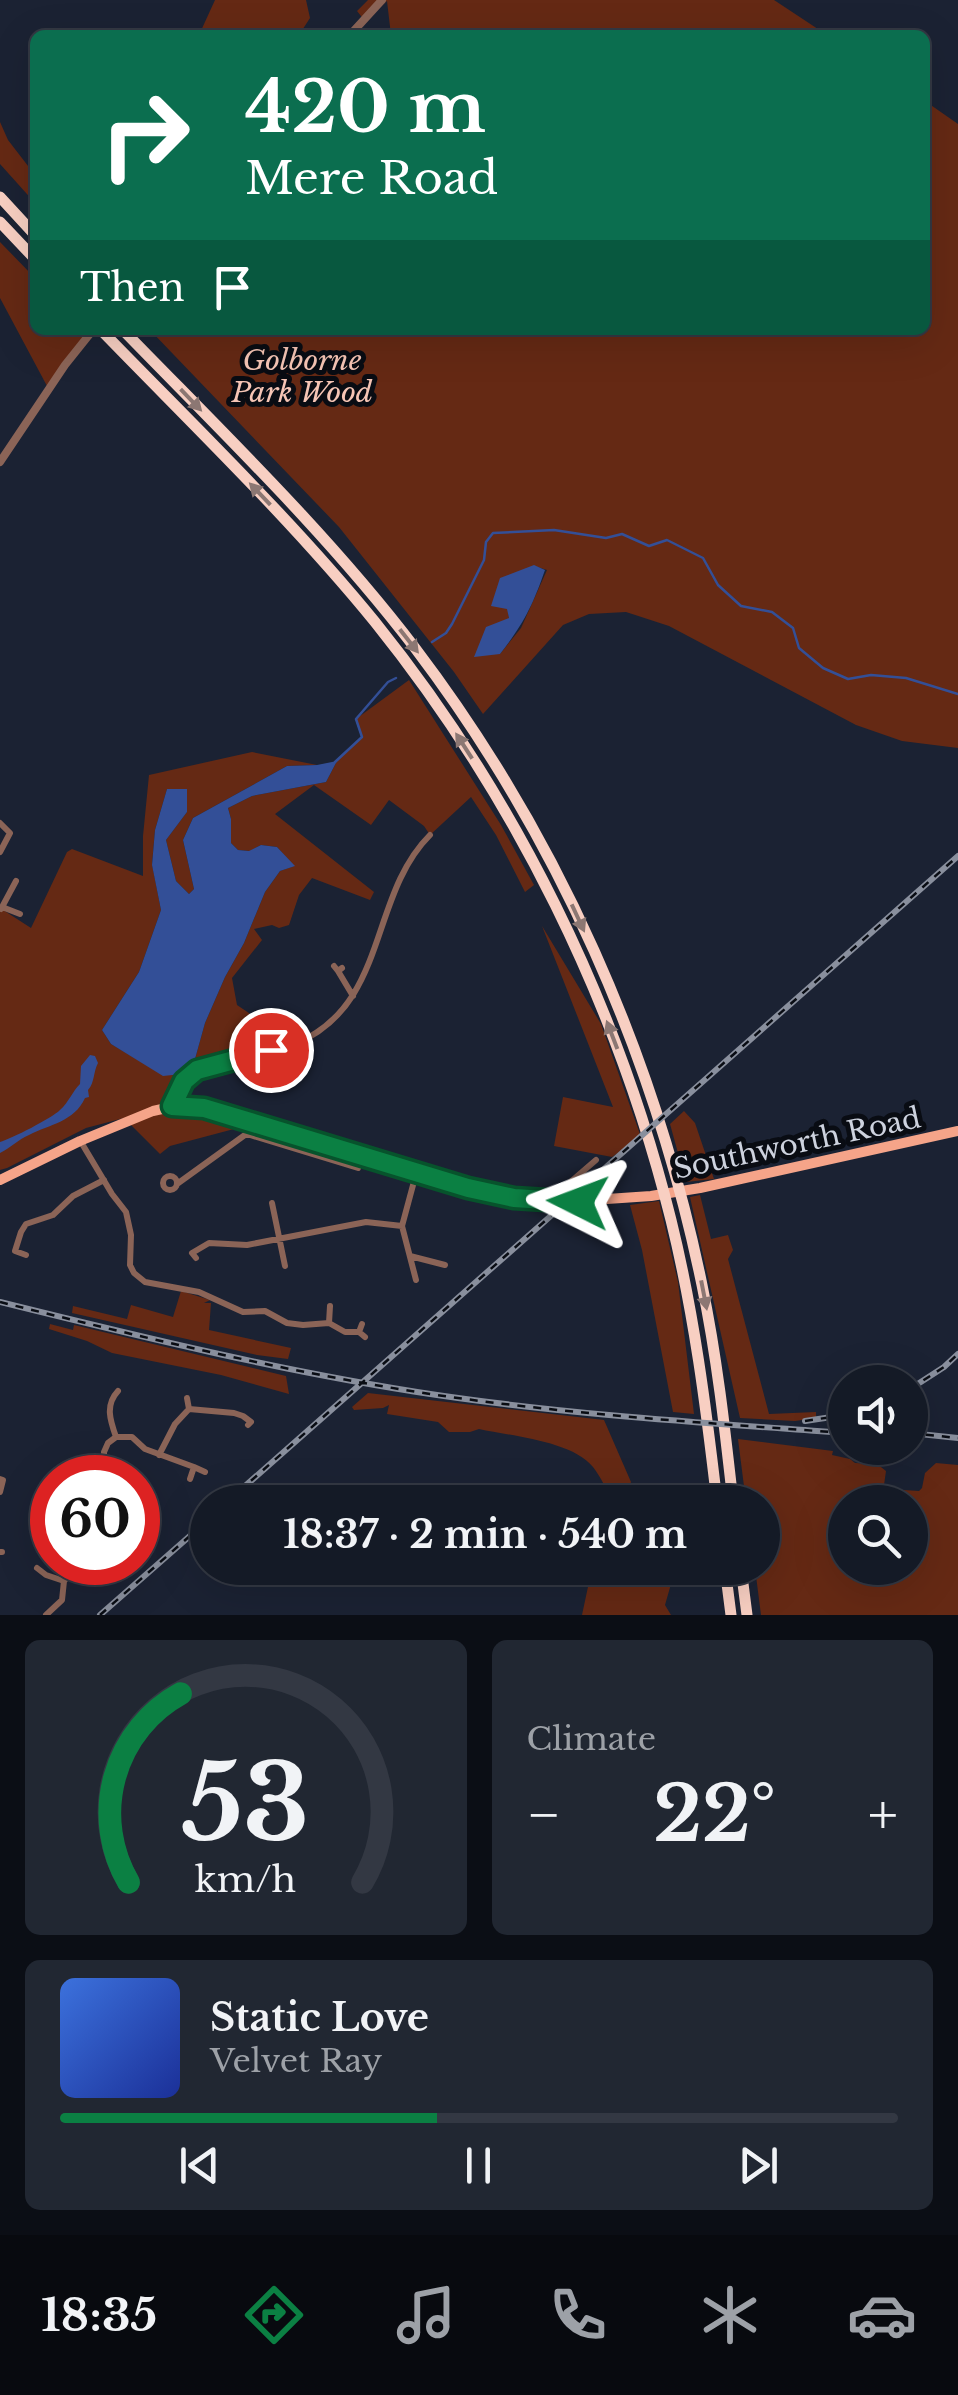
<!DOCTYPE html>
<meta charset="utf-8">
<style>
body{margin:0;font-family:"Libre Baskerville",serif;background:#212732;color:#f1f3f6;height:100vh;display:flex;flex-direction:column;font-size:38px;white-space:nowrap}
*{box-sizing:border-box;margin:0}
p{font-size:32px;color:#9da1a7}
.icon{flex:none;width:55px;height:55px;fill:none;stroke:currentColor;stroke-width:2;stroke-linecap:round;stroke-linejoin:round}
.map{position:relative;height:1615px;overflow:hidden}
.side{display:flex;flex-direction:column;gap:25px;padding:25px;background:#0b0e15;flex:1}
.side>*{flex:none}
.banner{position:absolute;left:30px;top:30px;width:900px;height:305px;border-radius:15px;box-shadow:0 10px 40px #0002,0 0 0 2px #333843;background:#0b6e4f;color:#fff;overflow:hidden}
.buttons{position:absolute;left:828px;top:1365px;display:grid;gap:20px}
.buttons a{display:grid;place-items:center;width:100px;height:100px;border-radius:50%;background:#141a26;box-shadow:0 10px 40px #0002,0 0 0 2px #333843;font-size:50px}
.speed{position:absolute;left:30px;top:1455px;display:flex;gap:20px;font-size:50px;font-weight:700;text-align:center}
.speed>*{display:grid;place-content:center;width:130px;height:130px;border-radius:50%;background:#141a26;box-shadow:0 10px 40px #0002,0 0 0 2px #333843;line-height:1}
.speed .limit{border:15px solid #d22;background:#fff;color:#111}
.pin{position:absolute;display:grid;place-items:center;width:85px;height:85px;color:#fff;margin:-42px;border:5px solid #fff;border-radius:50%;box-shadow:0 2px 10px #0007}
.me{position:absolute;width:110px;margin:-55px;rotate:273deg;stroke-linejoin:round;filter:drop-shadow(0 0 8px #0008)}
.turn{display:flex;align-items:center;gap:35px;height:210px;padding:0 50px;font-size:45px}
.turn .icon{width:130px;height:130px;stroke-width:2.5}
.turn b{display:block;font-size:70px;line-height:85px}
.then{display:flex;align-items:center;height:95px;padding:0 50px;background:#0003;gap:20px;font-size:38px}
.big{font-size:75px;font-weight:700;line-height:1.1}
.side .widget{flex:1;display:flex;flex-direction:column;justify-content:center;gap:15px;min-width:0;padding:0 35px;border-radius:15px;background:#212732}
.side .dial{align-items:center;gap:0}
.dial svg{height:260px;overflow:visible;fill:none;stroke:#333843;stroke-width:7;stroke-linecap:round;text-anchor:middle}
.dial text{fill:#f1f3f6;stroke:none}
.song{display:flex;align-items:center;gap:30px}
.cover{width:120px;height:120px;border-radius:15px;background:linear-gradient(135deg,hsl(220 70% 55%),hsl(230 70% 35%))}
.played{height:10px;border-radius:5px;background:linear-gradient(90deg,#0b8043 45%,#333843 45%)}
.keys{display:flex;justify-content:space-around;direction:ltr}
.heat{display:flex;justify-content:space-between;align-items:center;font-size:55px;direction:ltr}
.side .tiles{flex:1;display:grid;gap:25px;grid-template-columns:1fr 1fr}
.widget:last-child{grid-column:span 2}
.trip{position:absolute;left:190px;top:1485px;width:590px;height:100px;border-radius:50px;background:#141a26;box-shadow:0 10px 40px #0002,0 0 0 2px #333843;font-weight:700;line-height:100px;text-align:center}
.dock{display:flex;height:160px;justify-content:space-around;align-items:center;background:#080a0f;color:#9da1a7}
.dock .icon{width:70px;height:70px}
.dock .on{color:#0b8043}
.dock b{font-size:45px;color:#f1f3f6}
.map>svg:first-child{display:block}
.green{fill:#652914;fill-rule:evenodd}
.water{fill:#334f97}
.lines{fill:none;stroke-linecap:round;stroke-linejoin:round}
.stream{stroke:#334f97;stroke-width:2.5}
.minor{stroke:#8b6457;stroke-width:6}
.tertiary{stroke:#8b6457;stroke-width:8}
.primary{stroke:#f5a489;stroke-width:10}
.motorway{stroke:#f8cfc2;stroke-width:11}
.rail-casing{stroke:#898f9d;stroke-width:6}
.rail{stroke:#090c13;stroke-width:2.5;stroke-dasharray:8;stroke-linecap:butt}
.oneway{fill:#8c7773}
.route-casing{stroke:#07532c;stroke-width:25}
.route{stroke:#0b8043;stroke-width:18}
.labels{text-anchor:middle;stroke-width:10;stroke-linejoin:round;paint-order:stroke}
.park-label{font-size:28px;font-style:italic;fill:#f6c5b5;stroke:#090c13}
.street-label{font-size:28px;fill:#cdd2de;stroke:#090c13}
</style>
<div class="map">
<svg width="958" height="1615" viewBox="0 0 958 1615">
<rect width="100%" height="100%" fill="#1b2233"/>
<path class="green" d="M215,0H306L310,18L299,35H199Z
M368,0H774L827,35H391L387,1L365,21L357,11Z
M925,101L958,124V748L902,741L856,725L669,626L626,612L589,614L563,625L483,714L454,672L339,527L150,330H925ZM534,566L547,570L521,628L500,654L509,618L508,609Z
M0,122L8,140L35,175V203L0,164Z
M0,242L35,278V330L88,332L47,386L0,298Z
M409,680L501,825L534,885L525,892L496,835L471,797L430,835L424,826L389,800L371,825L314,785L275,814L374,892L370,900L312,878L299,895L289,925L279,928L272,925L254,929L262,940L232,978L237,1005L289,1040L206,1074L183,1087L176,1109L187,1108L249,1125L170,1146L160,1154L124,1118L86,1128L7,1168L0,1170V908L31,928L67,852L72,849L143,876V836L149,775L252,752L317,765L287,766L193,818L183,840L194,889L189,894L176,881L166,840L187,812V789H167L155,830L152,864L161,910L139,972L102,1030L111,1044L163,1075L182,1074L195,1059L205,1023L225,977L244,943L265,892L280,871L294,866L277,847L261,845L250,851L238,850L231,843V819L228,808L252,796L326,782L337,761L361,737L356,719Z
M542,926L601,1024L641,1137L612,1157L554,1146L563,1097L613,1107Z
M684,1111L695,1123L714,1179L686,1182L670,1124Z
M700,1195L711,1239L728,1235L733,1250L728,1259L769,1414L816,1412V1418L795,1421L740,1418L690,1197Z
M659,1201L678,1282L694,1414L673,1412L642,1250L630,1205Z
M181,1291L210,1300L204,1303H211L209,1330L291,1348L288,1359L257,1355L72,1313L73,1306L127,1319L131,1305L173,1317Z
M50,1324L73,1330L74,1325L286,1376L289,1394L221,1375L112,1353L87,1341L49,1329Z
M368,1393L604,1420L631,1482L627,1491L631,1502H613C607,1491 601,1477 593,1467C572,1441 511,1436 479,1429L470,1432H449L438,1422L387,1414L389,1405L383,1408L354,1410L352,1407Z
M738,1439L833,1451L832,1455L850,1459L855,1463L877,1464L886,1471L884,1485L888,1489L919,1491L922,1488L925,1473L936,1463L958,1465V1615H761L755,1568H762V1502H746ZM845,1502H910V1568H845Z
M592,1568H659L671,1584L665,1605L671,1615H582Z"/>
<path class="water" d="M534,565L545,570C533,605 523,625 500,654L474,657L486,627L509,618L507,609L491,606L500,578Z
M337,761L326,782L252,796L228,808L231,819V843L238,850L249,851L261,845L277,847L295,866L280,871L265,892L244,943L225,977L205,1023L195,1059L182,1074L163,1076L111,1044L102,1030L139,972L161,910L152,865L155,830L167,789H187V812L166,840L176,881L189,894L194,889L183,840L193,818L287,766L317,765Z
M90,1055L95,1056L98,1063C93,1072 95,1082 88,1090L89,1097L85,1098C74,1122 50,1124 29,1135C19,1139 10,1148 0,1153V1142C11,1139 52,1118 60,1110C69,1102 72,1092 80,1084L81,1066Z"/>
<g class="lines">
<path class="stream" d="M432,642L446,633L452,624L484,560L486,542L493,533L554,530L606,538L622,534L649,546L667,540L703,558L718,585L741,606L772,612L793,628L799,648L823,668L848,679L871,675L906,678L958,694
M335,762L362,737L356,719L388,682L396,678"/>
<path class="minor" d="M0,823L10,833L0,852
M2,907L16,881
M1,909L2,907L20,914
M334,966L338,971L342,968
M338,971L353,996
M172,1105L184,1081L197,1070C228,1058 264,1057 295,1044C389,1005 368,897 430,835
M247,1134L358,1168
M81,1142L112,1194L126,1212L131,1235L130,1265L134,1273L145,1282L199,1292L243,1312L265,1311L287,1323L303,1325L329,1323L345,1332H359
M163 1183a7 7 0 1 1 14 0a7 7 0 1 1-14 0Z
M177,1184L249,1132
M556,1201L560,1191L596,1160
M272,1203L285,1266
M26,1255L15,1251L21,1232L26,1224L53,1215L73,1196L104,1180
M410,1256L445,1265
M196,1258L192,1253L209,1243L247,1245L366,1222L402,1226
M416,1280L402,1226L416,1174
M329,1323L330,1306
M362,1324L359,1332L365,1337
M189,1409L234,1413L243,1416L251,1422L248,1425
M116,1437C110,1420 105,1405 118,1391
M159,1455L175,1424L189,1409L187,1398
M104,1478V1452L108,1443L116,1437H132L145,1449L194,1467
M0,1479L3,1480L0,1492
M190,1479L194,1467L205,1472
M138,1521L141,1516
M0,1552H2
M37,1568L46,1575L64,1581
M46,1615L62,1600L64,1581L80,1562"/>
<path class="tertiary" d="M350,35L382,0
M0,462L65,365L93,330"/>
<path class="primary" d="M0,1180L80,1141L153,1111L180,1105L204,1108L467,1188L514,1197L563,1202L651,1196L700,1188L958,1131"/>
<path class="motorway" d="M0,197L35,235
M0,222L35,259
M101,330C194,426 291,519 375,622C515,796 617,1003 671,1220C694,1313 706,1407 717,1502
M123,330C223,433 328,534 415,648C557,835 655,1056 702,1285C717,1357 725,1430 733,1502
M725,1568L731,1615
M741,1568L747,1615"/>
<g class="rail-casing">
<path id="rail" d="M0,1302C145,1338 290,1373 437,1395C573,1415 709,1423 845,1433
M910,1389L944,1367L958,1354
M805,1421L845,1415
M910,1433L958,1438
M227,1502L958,856
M100,1615L208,1520"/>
</g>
<use href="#rail" class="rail"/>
</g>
<defs><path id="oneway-solid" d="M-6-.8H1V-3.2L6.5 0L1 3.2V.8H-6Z" transform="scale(2.5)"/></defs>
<g class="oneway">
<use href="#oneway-solid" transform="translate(191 400) rotate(46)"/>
<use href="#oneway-solid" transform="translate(260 494) rotate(-134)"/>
<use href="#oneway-solid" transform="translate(409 641) rotate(52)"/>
<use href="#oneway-solid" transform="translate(464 746) rotate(-123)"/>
<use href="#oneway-solid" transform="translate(578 918) rotate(65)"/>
<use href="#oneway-solid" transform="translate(612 1035) rotate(-111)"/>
<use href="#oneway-solid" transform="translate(704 1295) rotate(79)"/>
</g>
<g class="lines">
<g class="route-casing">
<path id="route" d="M271,1050L197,1070L184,1081L172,1106L204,1108L468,1188L514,1198L578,1202"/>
</g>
<use href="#route" class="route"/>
</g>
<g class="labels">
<g class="park-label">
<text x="302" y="370">Golborne<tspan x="302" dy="32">Park Wood</tspan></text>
</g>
<g class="street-label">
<text transform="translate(797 1143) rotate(-12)" y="10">Southworth Road</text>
</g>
</g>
</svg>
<div class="buttons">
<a><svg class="icon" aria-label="sound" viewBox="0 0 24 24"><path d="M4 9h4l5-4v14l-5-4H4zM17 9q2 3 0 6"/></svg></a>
<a><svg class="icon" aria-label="search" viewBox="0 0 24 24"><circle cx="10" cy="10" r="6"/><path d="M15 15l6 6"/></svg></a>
</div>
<div class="speed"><div class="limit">60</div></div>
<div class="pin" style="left:271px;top:1050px;background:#d93025"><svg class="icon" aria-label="arrive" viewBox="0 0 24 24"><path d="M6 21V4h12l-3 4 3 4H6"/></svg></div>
<svg class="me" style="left:578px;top:1202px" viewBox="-20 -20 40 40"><path d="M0-17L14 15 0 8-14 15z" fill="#0b8043" stroke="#fff" stroke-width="4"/></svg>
<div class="trip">18:37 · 2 min · 540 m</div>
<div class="banner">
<div class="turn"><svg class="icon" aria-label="right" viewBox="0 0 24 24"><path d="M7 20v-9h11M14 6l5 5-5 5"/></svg><div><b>420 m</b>Mere Road</div></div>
<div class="then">Then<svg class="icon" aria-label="arrive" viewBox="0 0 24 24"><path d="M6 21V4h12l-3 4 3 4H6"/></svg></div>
</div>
</div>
<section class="side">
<div class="tiles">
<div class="widget dial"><svg viewBox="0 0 100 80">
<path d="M14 69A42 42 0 1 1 86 69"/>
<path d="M14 69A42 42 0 0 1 30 11" stroke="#0b8043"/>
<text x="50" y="56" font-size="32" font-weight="700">53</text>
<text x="50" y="72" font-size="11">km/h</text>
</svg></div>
<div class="widget"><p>Climate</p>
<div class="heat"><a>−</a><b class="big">22°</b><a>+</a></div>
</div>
<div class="widget">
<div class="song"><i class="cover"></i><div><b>Static Love</b><p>Velvet Ray</p></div></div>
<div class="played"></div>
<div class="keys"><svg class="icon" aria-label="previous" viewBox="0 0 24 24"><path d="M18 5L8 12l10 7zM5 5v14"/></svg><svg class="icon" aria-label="pause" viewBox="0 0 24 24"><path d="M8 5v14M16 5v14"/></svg><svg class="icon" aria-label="next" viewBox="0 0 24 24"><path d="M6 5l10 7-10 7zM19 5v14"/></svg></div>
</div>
</div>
</section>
<nav class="dock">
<b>18:35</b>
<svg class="icon on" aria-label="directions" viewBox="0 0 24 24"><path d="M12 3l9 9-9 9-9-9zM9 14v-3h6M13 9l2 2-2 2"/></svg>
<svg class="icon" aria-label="music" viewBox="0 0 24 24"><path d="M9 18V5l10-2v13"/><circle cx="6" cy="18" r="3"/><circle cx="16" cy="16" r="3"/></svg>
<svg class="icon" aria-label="phone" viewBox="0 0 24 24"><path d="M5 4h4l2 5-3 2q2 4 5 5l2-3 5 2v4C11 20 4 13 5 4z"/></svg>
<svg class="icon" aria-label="climate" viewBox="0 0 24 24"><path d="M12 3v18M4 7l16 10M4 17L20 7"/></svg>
<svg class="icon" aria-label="car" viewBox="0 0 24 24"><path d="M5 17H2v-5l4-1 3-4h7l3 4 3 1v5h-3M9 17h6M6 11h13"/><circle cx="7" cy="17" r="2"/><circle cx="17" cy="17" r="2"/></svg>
</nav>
